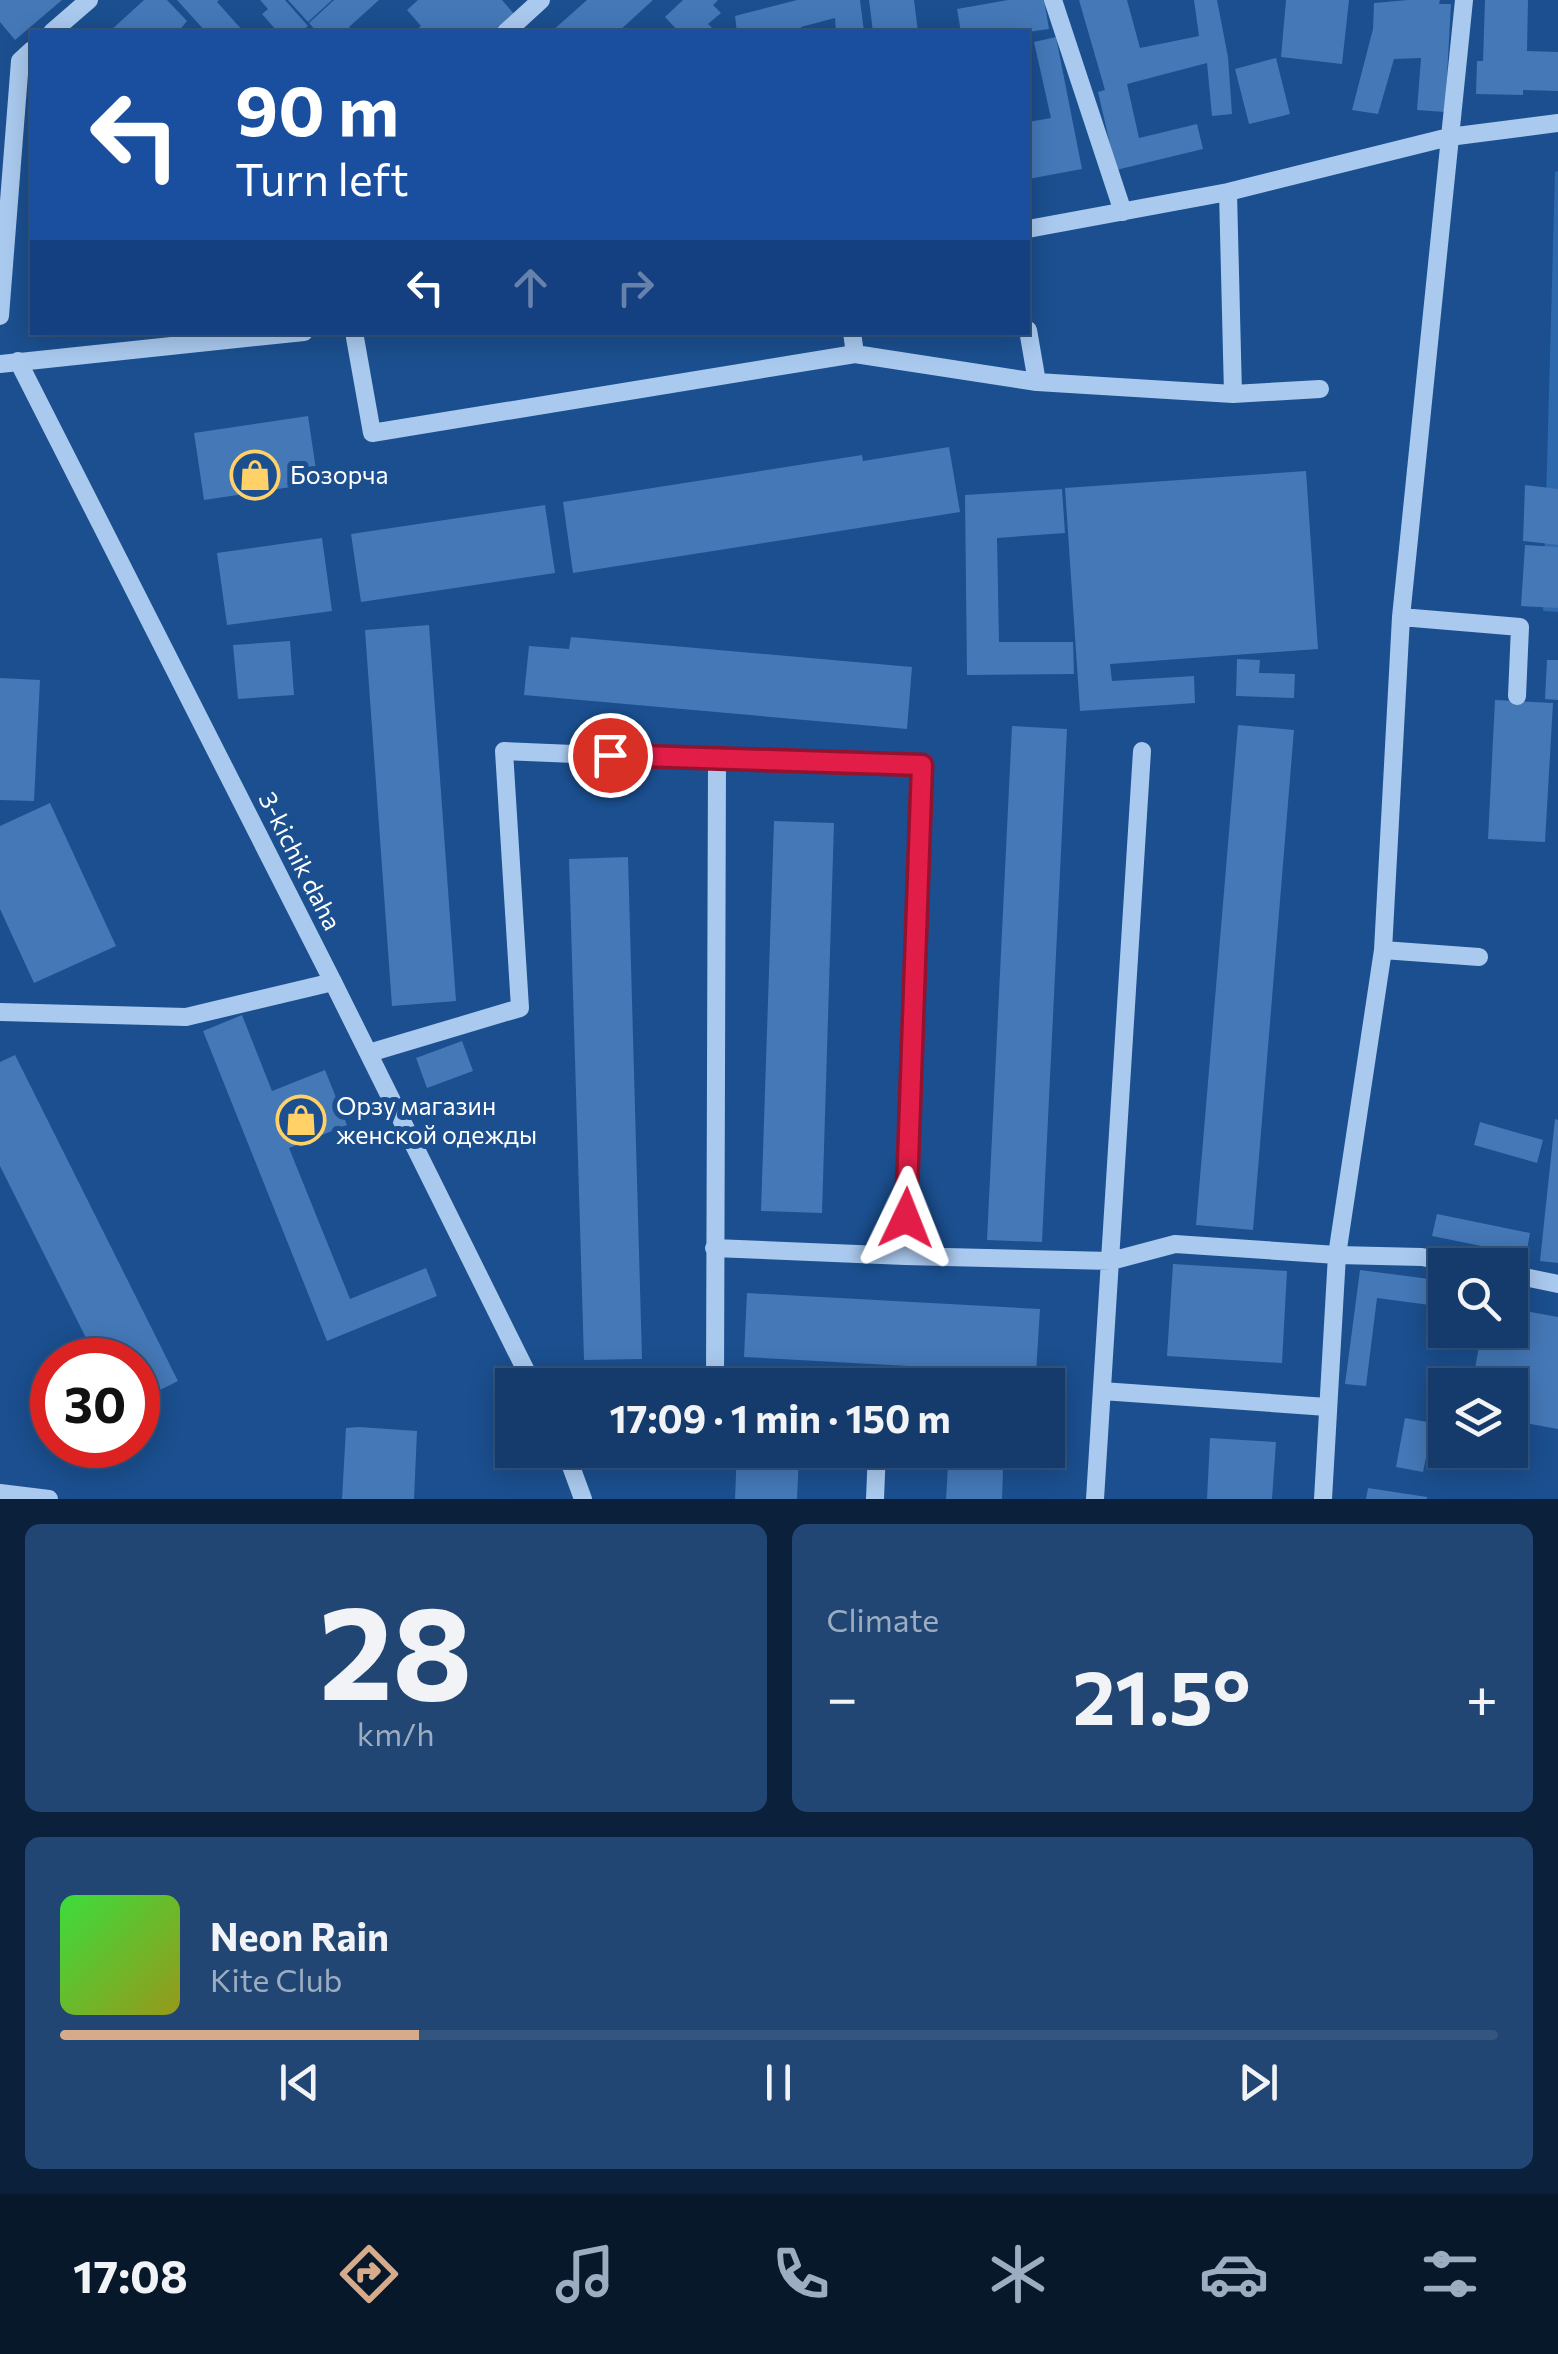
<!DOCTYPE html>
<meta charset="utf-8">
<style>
body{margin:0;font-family:Commissioner,sans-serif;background:#214673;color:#f1f3f6;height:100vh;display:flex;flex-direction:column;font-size:38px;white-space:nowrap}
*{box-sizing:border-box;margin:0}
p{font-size:32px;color:#9dadc1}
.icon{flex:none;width:55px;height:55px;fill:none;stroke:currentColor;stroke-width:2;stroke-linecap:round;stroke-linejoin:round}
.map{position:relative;height:1499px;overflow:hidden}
.details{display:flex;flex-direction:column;gap:25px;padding:25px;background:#0b203b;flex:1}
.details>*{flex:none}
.top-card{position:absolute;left:30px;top:30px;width:1000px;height:305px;border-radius:0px;box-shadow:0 5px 25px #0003,0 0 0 2px #33557e;background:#1a4fa0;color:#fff;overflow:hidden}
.controls{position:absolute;left:1428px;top:1248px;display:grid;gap:20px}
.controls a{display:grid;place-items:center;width:100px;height:100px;border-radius:0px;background:#143b6b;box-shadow:0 5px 25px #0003,0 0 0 2px #33557e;font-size:50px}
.speed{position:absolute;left:30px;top:1338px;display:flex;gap:20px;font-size:50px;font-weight:700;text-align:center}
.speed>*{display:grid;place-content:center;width:130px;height:130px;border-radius:50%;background:#143b6b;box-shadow:0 5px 25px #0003,0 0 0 2px #33557e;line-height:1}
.speed .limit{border:15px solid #d22;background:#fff;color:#111}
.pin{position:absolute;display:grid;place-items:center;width:85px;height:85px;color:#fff;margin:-42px;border:5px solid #fff;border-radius:50%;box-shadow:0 2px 10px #0007}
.me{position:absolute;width:110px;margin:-55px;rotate:2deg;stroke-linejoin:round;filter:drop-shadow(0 0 8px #0008)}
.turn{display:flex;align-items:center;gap:35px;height:210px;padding:0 40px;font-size:45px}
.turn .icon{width:130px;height:130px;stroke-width:2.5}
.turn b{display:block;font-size:70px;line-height:85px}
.lanes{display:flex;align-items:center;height:95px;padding:0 40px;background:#0003;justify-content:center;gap:50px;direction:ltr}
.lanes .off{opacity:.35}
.big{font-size:75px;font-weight:700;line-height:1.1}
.details .tile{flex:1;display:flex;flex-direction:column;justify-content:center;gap:15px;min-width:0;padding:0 35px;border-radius:15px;background:#214673}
.details .dial{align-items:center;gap:0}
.dial b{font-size:130px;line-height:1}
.song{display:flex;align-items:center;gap:30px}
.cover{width:120px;height:120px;border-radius:15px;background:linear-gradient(135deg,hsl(120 70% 55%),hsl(60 70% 35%))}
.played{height:10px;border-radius:5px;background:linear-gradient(90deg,#d6ab8b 25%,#33557e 25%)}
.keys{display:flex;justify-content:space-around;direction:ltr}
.heat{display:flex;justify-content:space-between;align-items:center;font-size:55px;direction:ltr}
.details .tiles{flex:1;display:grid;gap:25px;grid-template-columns:1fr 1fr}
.tile:last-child{grid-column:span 2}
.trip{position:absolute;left:495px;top:1368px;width:570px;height:100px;border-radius:0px;background:#143b6b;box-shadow:0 5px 25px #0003,0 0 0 2px #33557e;font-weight:700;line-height:100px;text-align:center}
.tabs{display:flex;height:160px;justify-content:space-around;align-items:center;background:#08182b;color:#9dadc1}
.tabs .icon{width:70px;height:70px}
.tabs .selected{color:#d6ab8b}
.tabs b{font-size:45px;color:#f1f3f6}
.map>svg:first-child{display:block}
.green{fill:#2e69ad}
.building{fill:#4478b7}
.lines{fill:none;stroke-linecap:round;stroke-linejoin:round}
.minor{stroke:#a9c9ee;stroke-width:18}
.route-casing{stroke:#92132f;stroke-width:25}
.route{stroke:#e11d48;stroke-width:18}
.labels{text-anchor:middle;stroke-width:10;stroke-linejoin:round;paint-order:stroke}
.poi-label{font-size:25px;fill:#fff;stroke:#1b4f8f;text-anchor:start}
.street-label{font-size:25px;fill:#fff;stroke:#1b4f8f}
</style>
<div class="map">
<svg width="1558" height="1499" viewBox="0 0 1558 1499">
<rect width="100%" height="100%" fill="#1b4f8f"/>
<path class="green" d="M1558,171V612L1543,611L1555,172Z"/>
<path class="building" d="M0,0H62L15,40L0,22Z
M144,0H167L187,21L178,32H109Z
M177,0H219L217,2L244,32H206Z
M260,0H285L308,26L300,32H274L277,31L262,14L268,9Z
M288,0H332L308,22Z
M334,0H379L349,27L355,32H317L309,23Z
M418,0H502L515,15L495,32H414L421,26L407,10Z
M587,0H653L618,32H551Z
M683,0H718L713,5L721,13L708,24L716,32H679L665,17Z
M797,0H860L864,32H836L835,18L801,27L802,32H737L735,16Z
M869,0H914L918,32H873Z
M1008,0H1044L1049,29L1028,32H961L957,9Z
M1079,0H1127L1140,48L1199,36L1194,0H1217L1228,57L1232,114L1212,116L1207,63L1127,84L1139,138L1197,124L1203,149L1116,170L1098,92L1105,90Z
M1286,0H1349L1342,64L1281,57Z
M1408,0H1440L1439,4H1451L1445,112L1417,110L1421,58L1394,59L1378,114L1352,110L1373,29L1374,3Z
M1485,0H1528L1527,51L1558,52V91L1523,90V95L1476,94L1477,61H1483Z
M1056,37L1082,169L1028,179V144L1030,143L1028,122L1051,118L1034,42Z
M1276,58L1290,114L1249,124L1235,69Z
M308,416L318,483L204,500L194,433Z
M949,447L960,512L573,573L563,502L862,455L863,461Z
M1306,471L1318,649L1110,664L1112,681L1194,676L1195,703L1080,711L1065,488Z
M1525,485L1558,489V545L1523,541Z
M1062,489L1065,533L997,538L999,642H1073L1074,674L967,675L965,495Z
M545,505L555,573L361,602L351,534Z
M322,538L332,611L227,625L217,553Z
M1525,545L1558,547V608L1521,606Z
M429,625L456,1001L392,1006L365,630Z
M571,637L912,667L907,729L524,695L529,646L569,649Z
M290,641L294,695L238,699L233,645Z
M1237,659L1260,660L1259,673L1295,674L1294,698L1236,696Z
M1547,660H1558V700L1545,699Z
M0,678L40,680L34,801L0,800Z
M1495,700L1553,703L1545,842L1488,839Z
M1238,725L1294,730L1253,1230L1196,1225Z
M1012,726L1067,729L1042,1242L987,1240Z
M50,803L116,946L34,983L0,909V826Z
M774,821L834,823L822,1213L761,1211Z
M628,857L642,1359L584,1360L569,859Z
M242,1015L272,1091L325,1070L347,1125L289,1148L350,1299L426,1268L437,1296L327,1341L203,1031Z
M462,1041L473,1071L427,1088L416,1058Z
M15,1055L178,1381L138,1401V1360H97L0,1166V1062Z
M1555,1119L1558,1120V1263L1540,1261Z
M1480,1122L1543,1140L1537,1163L1474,1145Z
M1437,1214L1530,1233L1526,1255L1432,1236Z
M1173,1264L1287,1271L1282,1363L1167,1356Z
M1360,1270L1445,1281V1307L1377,1298L1366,1386L1345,1384Z
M747,1293L1040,1309L1036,1373L744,1357Z
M1510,1308L1558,1317V1429L1510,1420V1385H1472L1482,1330H1510Z
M1405,1418L1433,1423L1423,1472L1396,1467Z
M359,1427L417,1431L414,1499H342L346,1428Z
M1210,1438L1276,1442L1272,1499H1207Z
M737,1451L799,1454L797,1499H735Z
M948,1466L1003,1469L1002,1499H946Z
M1368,1488L1427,1497V1499H1366Z"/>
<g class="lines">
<path class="minor" d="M1053,0L1123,212
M52,32L89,0
M506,32L541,0
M1028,229L1228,192L1449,137L1558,123
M0,316L20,61L32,50
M1028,330L1037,382L1233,394L1228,192
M354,332L372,433L855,354L1037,382
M852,332L855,354
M18,361L333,982L533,1385
M0,364L304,332
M1233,394L1320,389
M1401,617L1520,627L1517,696
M1383,950L1479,957
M0,1012L186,1017L333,982
M369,1053L520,1008L504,751L717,760L715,1385
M714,1248L905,1256L922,765L717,760
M905,1256L1111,1261L1175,1244L1337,1255L1422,1257L1462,1265
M1510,1274L1558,1284
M1102,1391L1327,1407
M565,1450L583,1499
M572,1463L609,1450
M0,1493L49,1499
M875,1499L877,1450
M1095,1499L1142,751
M1323,1499L1337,1255L1383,950L1401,617L1464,0"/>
</g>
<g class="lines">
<g class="route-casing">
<path id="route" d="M610,755L922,765L906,1218"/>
</g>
<use href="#route" class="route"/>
</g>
<defs>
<g id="shop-ring" transform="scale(2.5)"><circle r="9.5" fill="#1b4f8f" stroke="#ffd166" stroke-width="1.5"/><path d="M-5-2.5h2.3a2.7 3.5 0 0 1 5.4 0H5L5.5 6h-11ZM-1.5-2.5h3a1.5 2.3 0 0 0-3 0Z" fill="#ffd166"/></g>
</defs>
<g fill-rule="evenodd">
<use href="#shop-ring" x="255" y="475"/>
<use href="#shop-ring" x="301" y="1120"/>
</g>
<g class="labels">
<g class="poi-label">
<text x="290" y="484">Бозорча</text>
<text x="336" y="1115">Орзу магазин<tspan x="336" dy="29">женской одежды</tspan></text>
</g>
<g class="street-label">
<text transform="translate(300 861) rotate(63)" y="9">3-kichik daha</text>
</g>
</g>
</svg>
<div class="controls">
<a><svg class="icon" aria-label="search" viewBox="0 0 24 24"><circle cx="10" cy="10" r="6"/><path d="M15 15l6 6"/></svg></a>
<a><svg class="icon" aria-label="layers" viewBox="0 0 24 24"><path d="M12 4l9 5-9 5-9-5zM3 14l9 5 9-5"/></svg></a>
</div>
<div class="speed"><div class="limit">30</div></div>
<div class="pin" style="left:610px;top:755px;background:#d93025"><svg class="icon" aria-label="arrive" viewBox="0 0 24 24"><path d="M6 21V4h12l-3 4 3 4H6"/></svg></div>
<svg class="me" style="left:906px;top:1218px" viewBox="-20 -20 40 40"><path d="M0-17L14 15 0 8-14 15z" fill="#e11d48" stroke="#fff" stroke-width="4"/></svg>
<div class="trip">17:09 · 1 min · 150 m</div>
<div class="top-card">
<div class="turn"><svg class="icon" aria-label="left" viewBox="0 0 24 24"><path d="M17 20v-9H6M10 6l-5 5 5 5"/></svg><div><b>90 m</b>Turn left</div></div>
<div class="lanes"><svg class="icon" aria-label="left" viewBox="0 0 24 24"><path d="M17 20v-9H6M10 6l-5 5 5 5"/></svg><svg class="icon off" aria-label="ahead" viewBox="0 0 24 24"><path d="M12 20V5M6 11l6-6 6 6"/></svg><svg class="icon off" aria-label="right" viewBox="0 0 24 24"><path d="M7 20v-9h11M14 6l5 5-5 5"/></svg></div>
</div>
</div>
<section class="details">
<div class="tiles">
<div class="tile dial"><b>28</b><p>km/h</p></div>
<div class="tile"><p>Climate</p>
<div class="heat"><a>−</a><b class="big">21.5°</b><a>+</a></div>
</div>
<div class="tile">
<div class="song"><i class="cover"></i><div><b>Neon Rain</b><p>Kite Club</p></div></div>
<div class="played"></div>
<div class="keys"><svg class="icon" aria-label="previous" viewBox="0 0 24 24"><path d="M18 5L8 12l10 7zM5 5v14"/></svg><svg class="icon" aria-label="pause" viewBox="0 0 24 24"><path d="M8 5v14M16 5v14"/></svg><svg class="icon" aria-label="next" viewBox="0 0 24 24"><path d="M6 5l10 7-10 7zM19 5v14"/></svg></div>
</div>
</div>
</section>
<nav class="tabs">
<b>17:08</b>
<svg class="icon selected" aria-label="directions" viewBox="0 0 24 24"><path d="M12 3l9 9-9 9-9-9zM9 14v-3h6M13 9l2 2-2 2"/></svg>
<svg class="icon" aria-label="music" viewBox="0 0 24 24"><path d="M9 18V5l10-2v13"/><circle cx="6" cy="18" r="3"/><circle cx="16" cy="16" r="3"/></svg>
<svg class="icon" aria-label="phone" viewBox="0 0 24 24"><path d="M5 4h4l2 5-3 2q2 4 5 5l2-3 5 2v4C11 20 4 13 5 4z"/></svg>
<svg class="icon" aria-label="climate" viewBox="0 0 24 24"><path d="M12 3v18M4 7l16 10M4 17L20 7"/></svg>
<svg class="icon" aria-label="car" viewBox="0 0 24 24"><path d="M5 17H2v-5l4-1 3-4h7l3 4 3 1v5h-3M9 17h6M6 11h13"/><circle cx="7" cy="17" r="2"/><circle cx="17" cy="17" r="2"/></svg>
<svg class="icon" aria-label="filters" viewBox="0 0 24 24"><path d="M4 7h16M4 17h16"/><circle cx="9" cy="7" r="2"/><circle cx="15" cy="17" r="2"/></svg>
</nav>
